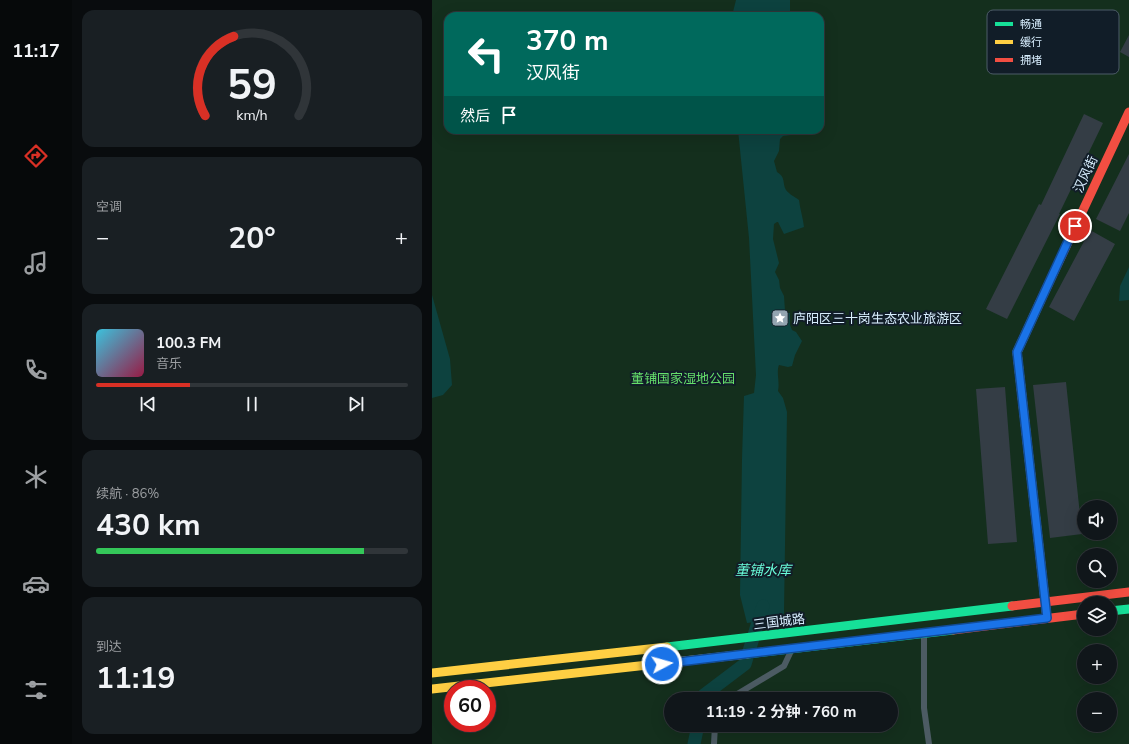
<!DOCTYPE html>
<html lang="zh">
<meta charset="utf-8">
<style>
body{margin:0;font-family:"Nunito Sans","Noto Sans SC",sans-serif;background:#191f23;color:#f1f3f6;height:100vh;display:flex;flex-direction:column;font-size:15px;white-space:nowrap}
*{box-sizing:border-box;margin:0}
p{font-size:13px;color:#9c9fa2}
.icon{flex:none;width:22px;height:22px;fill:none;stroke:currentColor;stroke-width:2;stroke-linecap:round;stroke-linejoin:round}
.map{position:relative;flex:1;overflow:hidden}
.side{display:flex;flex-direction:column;gap:10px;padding:10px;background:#090c0e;width:360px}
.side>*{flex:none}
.top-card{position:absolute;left:12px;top:12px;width:380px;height:122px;border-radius:12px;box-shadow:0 4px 16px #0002,0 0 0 1px #303539;background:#00695c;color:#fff;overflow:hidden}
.controls{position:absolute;left:645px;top:500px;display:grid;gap:8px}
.controls a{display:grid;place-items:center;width:40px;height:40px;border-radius:50%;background:#10161a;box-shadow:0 4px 16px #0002,0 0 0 1px #303539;font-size:20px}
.speed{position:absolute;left:12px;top:680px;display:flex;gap:8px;font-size:20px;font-weight:700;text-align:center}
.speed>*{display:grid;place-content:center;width:52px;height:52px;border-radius:50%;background:#10161a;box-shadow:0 4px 16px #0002,0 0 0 1px #303539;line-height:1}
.speed .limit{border:6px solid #d22;background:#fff;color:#111}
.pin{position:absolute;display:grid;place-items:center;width:34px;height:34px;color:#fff;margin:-17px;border:2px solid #fff;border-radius:50%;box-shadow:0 1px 4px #0007}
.me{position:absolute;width:44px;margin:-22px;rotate:84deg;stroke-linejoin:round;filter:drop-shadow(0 0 3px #0008)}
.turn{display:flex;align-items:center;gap:14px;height:84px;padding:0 16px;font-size:18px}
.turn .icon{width:52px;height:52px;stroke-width:2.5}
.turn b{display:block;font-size:28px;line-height:34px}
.then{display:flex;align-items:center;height:38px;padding:0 16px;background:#0003;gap:8px;font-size:15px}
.big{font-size:30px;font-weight:700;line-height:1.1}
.side .card{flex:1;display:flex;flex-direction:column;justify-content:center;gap:6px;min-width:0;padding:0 14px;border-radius:12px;background:#191f23}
.side .dial{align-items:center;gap:0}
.dial svg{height:104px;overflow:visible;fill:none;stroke:#303539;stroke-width:7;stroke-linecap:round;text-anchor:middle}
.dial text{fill:#f1f3f6;stroke:none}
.song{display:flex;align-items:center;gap:12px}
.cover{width:48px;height:48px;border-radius:6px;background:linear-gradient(135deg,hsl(190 70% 55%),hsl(340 70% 35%))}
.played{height:4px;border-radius:2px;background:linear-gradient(90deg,#d93025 30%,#303539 30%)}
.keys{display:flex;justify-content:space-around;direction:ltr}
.heat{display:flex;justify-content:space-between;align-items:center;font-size:22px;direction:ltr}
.charge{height:6px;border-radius:3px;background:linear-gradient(90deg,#34c759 86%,#303539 0)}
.trip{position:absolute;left:232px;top:692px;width:234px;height:40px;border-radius:20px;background:#10161a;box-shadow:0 4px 16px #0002,0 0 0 1px #303539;font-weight:700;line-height:40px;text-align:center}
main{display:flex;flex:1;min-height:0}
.dock{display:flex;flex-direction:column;width:72px;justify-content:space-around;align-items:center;background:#06090a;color:#9c9fa2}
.dock .icon{width:28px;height:28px}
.dock .active{color:#d93025}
.dock b{font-size:18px;color:#f1f3f6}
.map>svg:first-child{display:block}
.green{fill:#142f1d;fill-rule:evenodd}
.water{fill:#0d423f}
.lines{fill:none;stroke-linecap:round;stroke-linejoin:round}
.river{stroke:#0d423f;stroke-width:13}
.building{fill:#343d45}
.street{stroke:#4c5b63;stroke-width:6}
.fast{stroke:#16e098;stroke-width:9}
.slow{stroke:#ffcf43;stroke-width:9}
.jam{stroke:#f24e42;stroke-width:9}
.route-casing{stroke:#114b97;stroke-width:10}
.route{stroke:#1a73e8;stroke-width:7}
.labels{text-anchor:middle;stroke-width:4;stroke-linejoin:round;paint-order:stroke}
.street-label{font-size:13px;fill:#d8eefe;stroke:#111d28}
.poi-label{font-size:13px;fill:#d8eefe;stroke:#111d28;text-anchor:start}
.park-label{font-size:13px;fill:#65de6b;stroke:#111d28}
.water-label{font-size:14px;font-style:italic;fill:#69fcda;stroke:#111d28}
.key{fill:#111d28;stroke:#4d5c68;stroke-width:1}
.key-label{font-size:11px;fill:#d8eefe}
</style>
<main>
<nav class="dock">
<b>11:17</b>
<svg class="icon active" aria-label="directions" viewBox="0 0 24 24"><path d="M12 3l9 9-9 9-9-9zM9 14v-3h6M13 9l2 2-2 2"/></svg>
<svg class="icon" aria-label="music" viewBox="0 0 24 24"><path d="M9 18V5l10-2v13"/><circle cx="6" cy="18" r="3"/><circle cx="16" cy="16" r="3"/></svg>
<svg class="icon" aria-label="phone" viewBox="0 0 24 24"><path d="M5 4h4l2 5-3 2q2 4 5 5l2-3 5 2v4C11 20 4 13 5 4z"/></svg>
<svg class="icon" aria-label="climate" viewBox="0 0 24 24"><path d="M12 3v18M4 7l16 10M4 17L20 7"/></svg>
<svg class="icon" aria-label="car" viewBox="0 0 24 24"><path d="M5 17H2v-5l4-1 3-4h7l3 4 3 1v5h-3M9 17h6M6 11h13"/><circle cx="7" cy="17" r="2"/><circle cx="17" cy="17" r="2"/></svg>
<svg class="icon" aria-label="filters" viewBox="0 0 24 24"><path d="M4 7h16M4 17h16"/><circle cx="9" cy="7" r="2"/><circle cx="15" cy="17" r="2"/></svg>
</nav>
<section class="side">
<div class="card dial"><svg viewBox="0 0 100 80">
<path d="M14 69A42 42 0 1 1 86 69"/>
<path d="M14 69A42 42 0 0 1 36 8" stroke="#d93025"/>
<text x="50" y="56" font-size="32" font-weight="700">59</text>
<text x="50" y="72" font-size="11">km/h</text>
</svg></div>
<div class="card"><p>空调</p>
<div class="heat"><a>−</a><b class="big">20°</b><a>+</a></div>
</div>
<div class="card">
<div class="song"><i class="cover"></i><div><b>100.3 FM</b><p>音乐</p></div></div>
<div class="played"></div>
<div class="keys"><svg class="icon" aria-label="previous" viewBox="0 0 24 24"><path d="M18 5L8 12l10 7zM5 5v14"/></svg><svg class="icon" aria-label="pause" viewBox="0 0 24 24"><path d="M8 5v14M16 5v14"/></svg><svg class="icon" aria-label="next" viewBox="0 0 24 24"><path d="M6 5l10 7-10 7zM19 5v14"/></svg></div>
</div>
<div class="card"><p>续航 · 86%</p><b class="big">430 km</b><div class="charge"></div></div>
<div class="card"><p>到达</p><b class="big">11:19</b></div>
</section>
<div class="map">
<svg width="697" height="744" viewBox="0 0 697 744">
<rect width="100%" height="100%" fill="#161d23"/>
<path class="green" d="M0,0H697V744H0ZM16,16H388V130H16ZM652,507H678V533H652ZM652,555H678V581H652ZM652,603H678V629H652ZM652,651H678V677H652ZM21,689H55V723H21ZM239,699H459V725H239ZM652,699H678V725H652Z"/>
<path class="water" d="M304,0H358V11L356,16H300Z
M306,130H373L367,134L351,136L348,139L347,151L342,161L345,172C354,177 350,183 354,190C357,194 363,197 367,200C368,209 371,218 372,227L352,234L346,222H345L342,224L341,239L347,263L343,272L347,280L348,288L352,296L353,311L356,313H358V325L360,330L364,332L370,341L363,355L360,366L356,367L347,365C344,372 348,382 346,391L351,398L355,412L352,613L350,619L315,623L308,595L310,459L312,396L322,393L324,375L317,238Z
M697,267V300L687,301L688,286Z
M0,295L18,359L20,385L11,395L0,398Z"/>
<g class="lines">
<path class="river" d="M271,699L272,695L313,664L331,606
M262,744L266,725"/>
</g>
<path class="building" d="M697,35V57L688,52Z
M652,114L671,123L627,214H628L575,319L554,309L607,204L609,205Z
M697,154V213L688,231L664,219Z
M658,230L683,244L642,321L617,307Z
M634,382L650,534L618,538L601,385Z
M573,387L585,542L556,544L544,389Z"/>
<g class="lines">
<path class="street" d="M492,633V708L497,744
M297,699L352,666L360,649
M282,744L283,725"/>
<path class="fast" d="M678,611L697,609
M235,647L580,606
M315,654L521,630"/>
<path class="slow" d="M608,302L585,352L615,618
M0,673L235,647
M0,689L315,654"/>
<path class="jam" d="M608,302L697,112
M580,606L697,592
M521,630L652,614"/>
</g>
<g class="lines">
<g class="route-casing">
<path id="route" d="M230,664L615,618L585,352L643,226"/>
</g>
<use href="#route" class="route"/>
</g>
<defs>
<g id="sight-square" transform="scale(0.9)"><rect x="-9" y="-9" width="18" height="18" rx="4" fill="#94a5b1" stroke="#111d28"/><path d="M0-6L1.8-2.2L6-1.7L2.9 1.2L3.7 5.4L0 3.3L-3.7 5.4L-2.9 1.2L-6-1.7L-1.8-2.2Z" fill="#fff"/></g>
</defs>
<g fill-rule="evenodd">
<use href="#sight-square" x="348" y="318"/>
</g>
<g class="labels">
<g class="street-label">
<text transform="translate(653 174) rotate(-65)" y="5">汉风街</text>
<text transform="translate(347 621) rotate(-7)" y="5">三国城路</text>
</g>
<g class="poi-label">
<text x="361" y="323">庐阳区三十岗生态农业旅游区</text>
</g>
<g class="park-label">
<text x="251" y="383">董铺国家湿地公园</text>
</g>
<g class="water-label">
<text x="331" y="575">董铺水库</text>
</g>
</g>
<rect x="555" y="10" width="132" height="64" rx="6" class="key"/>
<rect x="563" y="22" width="18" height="4" fill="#16e098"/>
<rect x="563" y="40" width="18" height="4" fill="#ffcf43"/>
<rect x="563" y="58" width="18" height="4" fill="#f24e42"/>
<g class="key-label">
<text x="588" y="28">畅通</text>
<text x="588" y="46">缓行</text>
<text x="588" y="64">拥堵</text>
</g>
</svg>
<div class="controls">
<a><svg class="icon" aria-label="sound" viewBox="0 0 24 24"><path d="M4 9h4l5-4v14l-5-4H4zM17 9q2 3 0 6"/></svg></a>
<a><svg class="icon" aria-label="search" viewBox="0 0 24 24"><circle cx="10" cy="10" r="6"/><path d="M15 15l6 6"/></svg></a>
<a><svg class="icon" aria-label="layers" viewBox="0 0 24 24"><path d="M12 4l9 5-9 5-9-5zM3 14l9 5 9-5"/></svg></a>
<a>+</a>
<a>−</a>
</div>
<div class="speed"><div class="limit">60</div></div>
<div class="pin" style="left:643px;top:226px;background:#d93025"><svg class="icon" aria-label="arrive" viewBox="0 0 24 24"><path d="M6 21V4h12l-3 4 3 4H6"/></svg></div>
<svg class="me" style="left:230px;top:664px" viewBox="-20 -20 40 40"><circle r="17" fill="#1a73e8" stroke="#fff" stroke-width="3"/><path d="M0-11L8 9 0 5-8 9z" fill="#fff"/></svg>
<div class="trip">11:19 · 2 分钟 · 760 m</div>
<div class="top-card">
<div class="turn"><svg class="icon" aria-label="left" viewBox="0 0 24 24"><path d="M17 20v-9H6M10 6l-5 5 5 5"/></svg><div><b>370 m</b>汉风街</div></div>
<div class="then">然后<svg class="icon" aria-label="arrive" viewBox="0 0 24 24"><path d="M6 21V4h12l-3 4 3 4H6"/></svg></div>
</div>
</div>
</main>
